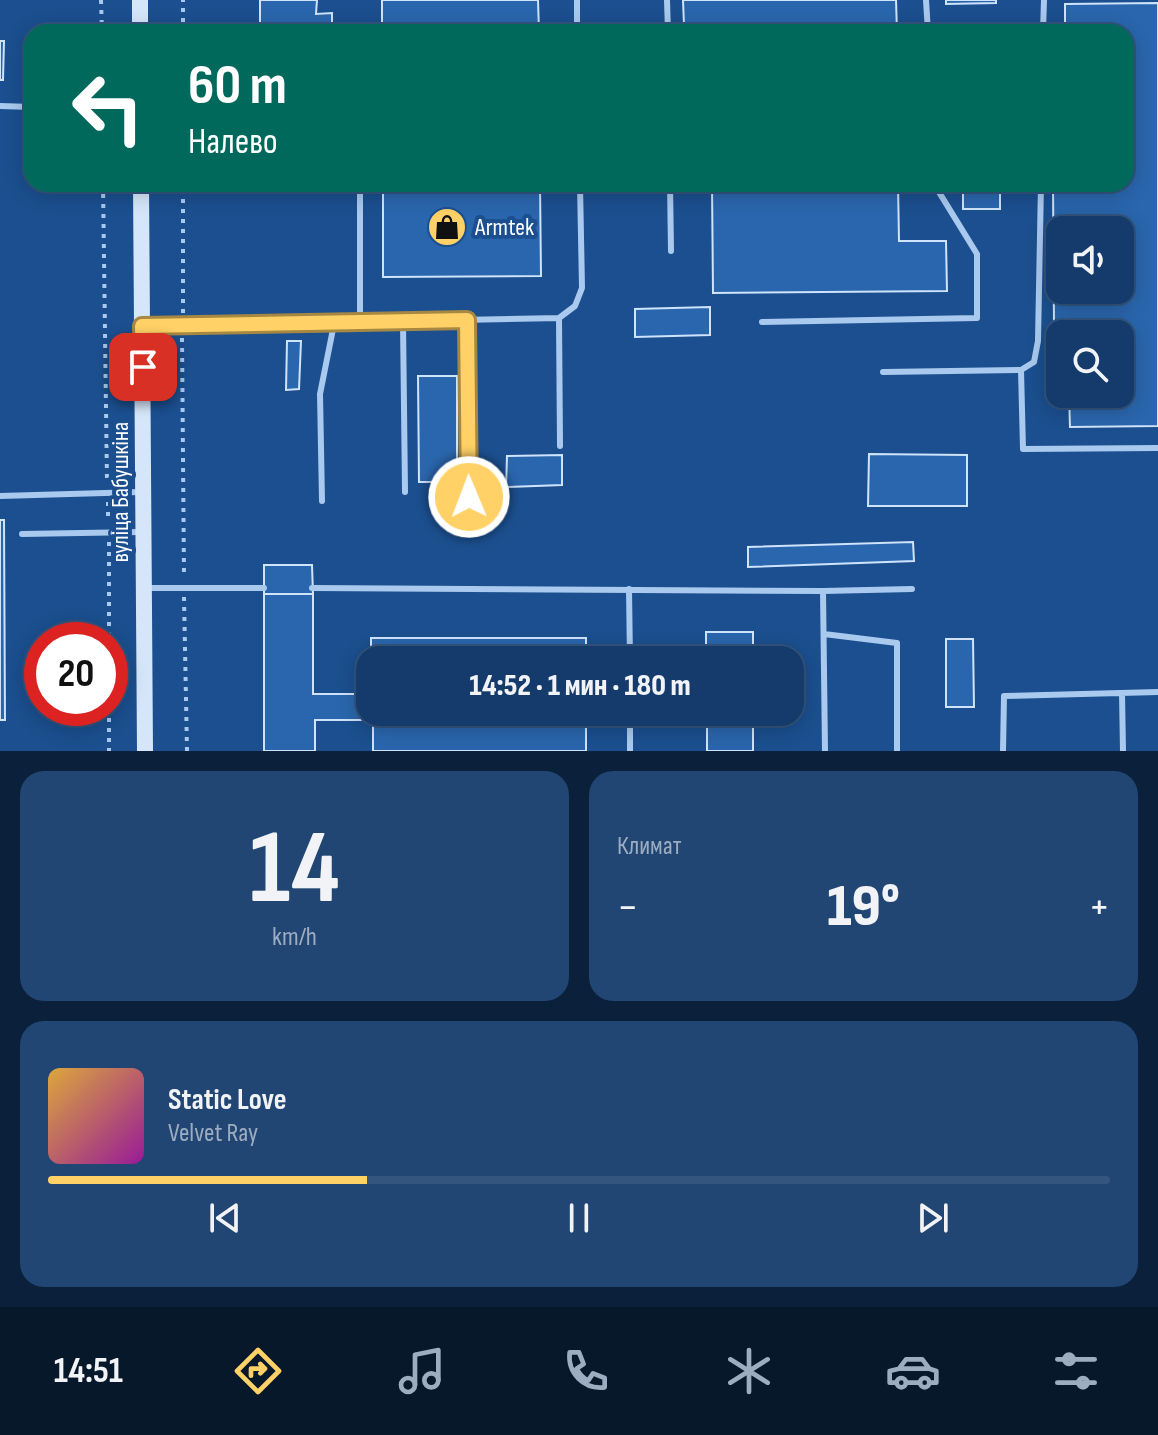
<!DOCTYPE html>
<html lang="ru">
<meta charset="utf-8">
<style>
body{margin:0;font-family:"Sofia Sans Condensed",sans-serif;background:#214673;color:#f1f3f6;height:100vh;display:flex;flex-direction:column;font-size:30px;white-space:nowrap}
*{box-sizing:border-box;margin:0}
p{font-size:26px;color:#9dadc1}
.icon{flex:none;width:44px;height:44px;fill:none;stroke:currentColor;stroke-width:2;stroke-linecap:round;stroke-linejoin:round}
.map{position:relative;height:751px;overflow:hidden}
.panel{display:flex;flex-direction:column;gap:20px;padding:20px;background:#0b203b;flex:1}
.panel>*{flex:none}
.guide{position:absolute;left:24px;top:24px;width:1110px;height:168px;border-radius:24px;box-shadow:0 4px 20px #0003,0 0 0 2px #33557e;background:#00695c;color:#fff;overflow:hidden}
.buttons{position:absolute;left:1046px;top:216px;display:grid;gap:16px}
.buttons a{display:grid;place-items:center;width:88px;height:88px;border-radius:16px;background:#143b6b;box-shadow:0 4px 20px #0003,0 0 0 2px #33557e;font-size:40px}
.speed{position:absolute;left:24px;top:622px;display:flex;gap:16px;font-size:40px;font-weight:700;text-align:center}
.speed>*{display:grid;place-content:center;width:104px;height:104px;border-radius:50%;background:#143b6b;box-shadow:0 4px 20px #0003,0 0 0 2px #33557e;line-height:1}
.speed .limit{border:12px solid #d22;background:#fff;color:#111}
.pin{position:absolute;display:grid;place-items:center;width:68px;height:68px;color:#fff;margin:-34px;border-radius:16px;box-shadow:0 4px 12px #0006}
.me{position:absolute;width:88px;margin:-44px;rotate:359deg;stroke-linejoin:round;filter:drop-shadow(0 0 6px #0008)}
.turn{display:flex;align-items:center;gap:28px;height:168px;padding:0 32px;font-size:36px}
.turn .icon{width:104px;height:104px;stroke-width:2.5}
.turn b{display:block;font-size:56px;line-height:68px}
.big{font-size:60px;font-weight:800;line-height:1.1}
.panel .card{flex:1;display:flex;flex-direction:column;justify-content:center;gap:12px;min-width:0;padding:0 28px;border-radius:24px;background:#214673}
.panel .dial{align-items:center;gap:0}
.dial b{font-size:104px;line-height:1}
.song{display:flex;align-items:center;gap:24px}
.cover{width:96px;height:96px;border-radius:12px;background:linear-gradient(135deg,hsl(40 70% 55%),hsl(300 70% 35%))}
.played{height:8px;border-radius:4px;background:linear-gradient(90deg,#ffd166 30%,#33557e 30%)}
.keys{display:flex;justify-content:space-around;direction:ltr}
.heat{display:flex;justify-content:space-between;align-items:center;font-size:44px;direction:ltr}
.panel .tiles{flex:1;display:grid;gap:20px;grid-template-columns:1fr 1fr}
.card:last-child{grid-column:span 2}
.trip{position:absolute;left:356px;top:646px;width:448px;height:80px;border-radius:24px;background:#143b6b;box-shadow:0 4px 20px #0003,0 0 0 2px #33557e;font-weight:800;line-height:80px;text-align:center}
.dock{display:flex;height:128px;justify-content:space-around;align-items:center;background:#08182b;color:#9dadc1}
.dock .icon{width:56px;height:56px}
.dock .current{color:#ffd166}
.dock b{font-size:36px;color:#f1f3f6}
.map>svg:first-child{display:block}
.building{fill:#2a66ad;stroke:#cfe3fa;stroke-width:2;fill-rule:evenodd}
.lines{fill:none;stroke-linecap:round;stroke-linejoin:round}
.path{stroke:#a9c9ee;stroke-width:4;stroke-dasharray:4 6;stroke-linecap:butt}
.lane{stroke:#a9c9ee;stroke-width:6}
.secondary{stroke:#d6e6fa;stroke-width:16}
.route-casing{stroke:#a68842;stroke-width:20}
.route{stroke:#ffd166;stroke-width:14}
.labels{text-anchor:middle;stroke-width:8;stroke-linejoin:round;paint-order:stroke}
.poi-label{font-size:24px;fill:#fff;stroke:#1b4f8f;text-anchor:start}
.street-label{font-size:24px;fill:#fff;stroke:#1b4f8f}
</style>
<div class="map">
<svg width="1158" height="751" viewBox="0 0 1158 751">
<rect width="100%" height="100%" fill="#1b4f8f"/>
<path class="building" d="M260,0H317L316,14L332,13V30L382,31V0H538L539,32L260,30Z
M683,0H896L897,32H715V25H684Z
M946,0H996V3L946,4Z
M1158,3V426L1070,427L1069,394H1120V334H1069V323L1054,324L1053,184H1126V32H1065V4ZM1060,230H1120V290H1060Z
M0,41H4L3,80H0Z
M383,184H540L541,276L383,277Z
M712,184H898L899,241H946L947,291L713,293Z
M963,184H1000V209H963Z
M710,307V335L635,337V309Z
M287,341H301L299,389L286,390Z
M418,376H457V482H419Z
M869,454L967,455V506H868Z
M562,455V485L506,487L507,456Z
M0,520H4L5,720H0Z
M913,542L914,561L748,567V547Z
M264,565H312L313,594H264Z
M264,594H313V694H370V712H586V751H373V720H315V751H264Z
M706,632H753V660H706Z
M371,638H586V660H371Z
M946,639H973L974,707H946Z
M707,712H753V751H707Z"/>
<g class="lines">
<path class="path" d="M101,0L102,32
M183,32V0
M103,184L107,482
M183,313V184
M182,338L184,577
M108,502V522
M109,542V640
M184,597L187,751
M109,708V751"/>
<path class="lane" d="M577,0V32
M667,0L668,32
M926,0L928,32
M1043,32L1044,0
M0,106L32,107
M670,184L671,251
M559,318L560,446
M467,320L469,497
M403,322L405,492
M762,322L977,318V254L934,184
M360,323V184
M145,326L559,318L575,306L582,288L580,184
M1021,370L1023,449L1158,448
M883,372L1021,370L1034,362L1038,341L1041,184
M0,496L140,492
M322,501L320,394L334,324
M22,534L140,532
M144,588H264
M312,588L823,591L825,751
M629,589L630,660
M823,591L912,589
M824,634L897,643V751
M1122,693L1123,751
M630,712V751
M1003,751L1004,696L1158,692"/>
<path class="secondary" d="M140,0V32
M141,184L145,751"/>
</g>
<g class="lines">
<g class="route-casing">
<path id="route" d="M143,367L142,326L467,320L469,497"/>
</g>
<use href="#route" class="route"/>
</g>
<defs>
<g id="shop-disc" transform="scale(2)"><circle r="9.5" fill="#ffd166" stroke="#1b4f8f"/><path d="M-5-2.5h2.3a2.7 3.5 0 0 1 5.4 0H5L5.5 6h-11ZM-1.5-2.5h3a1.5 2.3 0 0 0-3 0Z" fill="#111"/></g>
</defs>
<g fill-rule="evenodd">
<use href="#shop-disc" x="447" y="227"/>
</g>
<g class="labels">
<g class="poi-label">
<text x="475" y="235">Armtek</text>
</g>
<g class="street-label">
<text transform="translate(120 492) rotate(-90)" y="8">вуліца Бабушкіна</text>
</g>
</g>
</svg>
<div class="buttons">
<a><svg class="icon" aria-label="sound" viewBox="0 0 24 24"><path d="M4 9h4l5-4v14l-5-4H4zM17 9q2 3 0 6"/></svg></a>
<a><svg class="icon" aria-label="search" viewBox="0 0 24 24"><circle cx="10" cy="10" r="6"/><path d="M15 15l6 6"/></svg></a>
</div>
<div class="speed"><div class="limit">20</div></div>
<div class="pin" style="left:143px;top:367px;background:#d93025"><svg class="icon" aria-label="arrive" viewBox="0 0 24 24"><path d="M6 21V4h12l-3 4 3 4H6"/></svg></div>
<svg class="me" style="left:469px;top:497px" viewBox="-20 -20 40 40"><circle r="17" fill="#ffd166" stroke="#fff" stroke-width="3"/><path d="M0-11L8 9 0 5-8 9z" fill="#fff"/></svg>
<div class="trip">14:52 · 1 мин · 180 m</div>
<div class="guide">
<div class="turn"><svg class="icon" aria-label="left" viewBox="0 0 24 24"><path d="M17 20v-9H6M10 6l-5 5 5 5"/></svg><div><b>60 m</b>Налево</div></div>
</div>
</div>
<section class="panel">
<div class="tiles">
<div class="card dial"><b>14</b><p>km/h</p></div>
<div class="card"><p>Климат</p>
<div class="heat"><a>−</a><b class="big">19°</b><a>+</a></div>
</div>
<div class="card">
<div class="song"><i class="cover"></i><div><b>Static Love</b><p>Velvet Ray</p></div></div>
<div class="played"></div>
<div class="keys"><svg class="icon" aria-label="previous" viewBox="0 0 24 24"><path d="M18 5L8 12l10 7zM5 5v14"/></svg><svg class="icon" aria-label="pause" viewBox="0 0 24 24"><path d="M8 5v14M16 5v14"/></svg><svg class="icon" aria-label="next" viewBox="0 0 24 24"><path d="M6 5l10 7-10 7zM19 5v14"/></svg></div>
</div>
</div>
</section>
<nav class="dock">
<b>14:51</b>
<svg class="icon current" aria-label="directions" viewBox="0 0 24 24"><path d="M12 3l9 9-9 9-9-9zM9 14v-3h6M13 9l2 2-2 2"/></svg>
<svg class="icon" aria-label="music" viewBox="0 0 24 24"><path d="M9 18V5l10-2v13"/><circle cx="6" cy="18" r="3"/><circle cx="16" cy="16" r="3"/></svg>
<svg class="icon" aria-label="phone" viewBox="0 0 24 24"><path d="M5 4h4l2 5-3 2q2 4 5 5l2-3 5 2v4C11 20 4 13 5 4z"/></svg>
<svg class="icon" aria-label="climate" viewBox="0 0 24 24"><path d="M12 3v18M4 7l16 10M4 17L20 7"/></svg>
<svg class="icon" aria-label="car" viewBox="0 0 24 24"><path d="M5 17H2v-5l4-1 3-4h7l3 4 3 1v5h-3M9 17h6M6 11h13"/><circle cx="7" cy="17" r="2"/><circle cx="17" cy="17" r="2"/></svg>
<svg class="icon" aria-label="filters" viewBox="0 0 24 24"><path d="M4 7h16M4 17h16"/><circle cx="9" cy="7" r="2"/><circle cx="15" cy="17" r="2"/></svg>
</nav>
